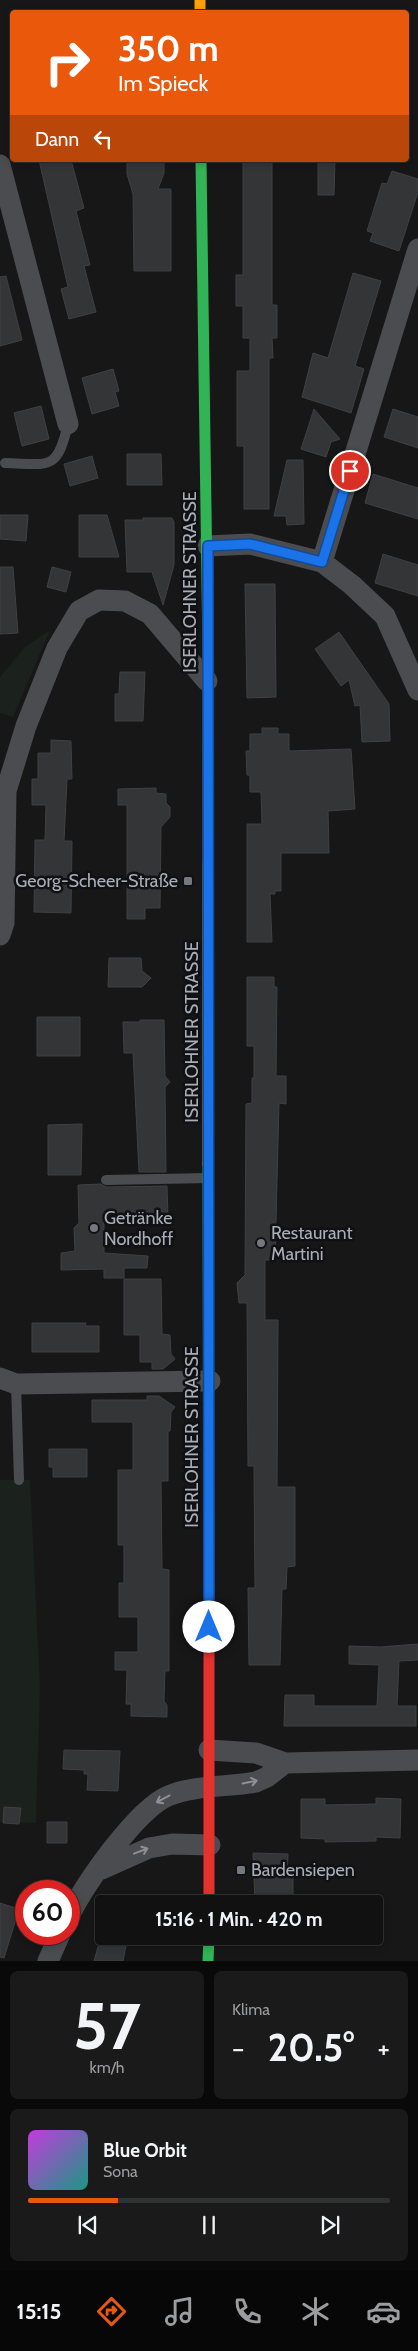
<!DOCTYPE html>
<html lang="de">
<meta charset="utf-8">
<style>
body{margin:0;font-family:Cabin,sans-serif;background:#1a1a1a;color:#f1f3f6;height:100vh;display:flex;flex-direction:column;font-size:19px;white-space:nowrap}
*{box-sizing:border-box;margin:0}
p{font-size:16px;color:#9c9d9f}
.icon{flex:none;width:28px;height:28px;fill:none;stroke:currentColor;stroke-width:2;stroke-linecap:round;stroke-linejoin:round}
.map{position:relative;height:1961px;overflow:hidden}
.drawer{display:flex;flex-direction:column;gap:10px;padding:10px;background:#090909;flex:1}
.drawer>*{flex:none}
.top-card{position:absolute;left:10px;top:10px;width:399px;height:152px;border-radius:5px;box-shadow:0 2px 8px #0003,0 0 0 1px #303131;background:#ea580c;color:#fff;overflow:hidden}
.speed{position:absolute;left:15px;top:1880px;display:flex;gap:10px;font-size:25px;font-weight:700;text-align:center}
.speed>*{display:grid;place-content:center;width:65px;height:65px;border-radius:50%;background:#111;box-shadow:0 2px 8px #0003,0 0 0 1px #303131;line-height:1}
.speed .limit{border:8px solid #d22;background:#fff;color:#111}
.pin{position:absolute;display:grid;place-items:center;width:42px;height:42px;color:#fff;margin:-21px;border:2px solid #fff;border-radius:50%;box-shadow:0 1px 5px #0007}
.me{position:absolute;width:55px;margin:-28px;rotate:0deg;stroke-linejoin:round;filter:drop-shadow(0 0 4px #0008)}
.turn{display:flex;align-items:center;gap:18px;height:105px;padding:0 25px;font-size:22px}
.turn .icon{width:65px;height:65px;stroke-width:2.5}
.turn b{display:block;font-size:35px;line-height:42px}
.then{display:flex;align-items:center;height:48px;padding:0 25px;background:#0003;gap:10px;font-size:19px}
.big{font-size:38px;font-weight:800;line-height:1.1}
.drawer .card{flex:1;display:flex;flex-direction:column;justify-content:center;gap:8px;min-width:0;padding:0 18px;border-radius:8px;background:#1a1a1a}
.drawer .dial{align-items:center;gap:0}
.dial b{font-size:65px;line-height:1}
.song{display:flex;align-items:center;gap:15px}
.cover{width:60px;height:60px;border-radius:8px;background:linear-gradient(135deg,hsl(290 70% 55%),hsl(170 70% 35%))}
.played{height:5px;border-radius:2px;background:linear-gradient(90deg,#ea580c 25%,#303131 25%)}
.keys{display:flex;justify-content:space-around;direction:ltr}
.heat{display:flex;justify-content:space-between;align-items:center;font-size:28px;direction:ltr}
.drawer .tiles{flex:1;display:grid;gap:10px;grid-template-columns:1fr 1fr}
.card:last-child{grid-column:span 2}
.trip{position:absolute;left:95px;top:1895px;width:288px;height:50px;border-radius:5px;background:#111;box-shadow:0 2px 8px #0003,0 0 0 1px #303131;font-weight:800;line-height:50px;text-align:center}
.dock{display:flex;height:80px;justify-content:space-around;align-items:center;background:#070707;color:#9c9d9f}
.dock .icon{width:35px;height:35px}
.dock .active{color:#ea580c}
.dock b{font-size:22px;color:#f1f3f6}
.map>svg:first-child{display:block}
.green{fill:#1b211c}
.building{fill:#343537;stroke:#3f4043}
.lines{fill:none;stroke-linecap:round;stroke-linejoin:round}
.lane{stroke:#4b4c50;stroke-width:10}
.street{stroke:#4b4c50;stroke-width:21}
.fast{stroke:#30b455;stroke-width:11}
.slow{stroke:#ff9f0a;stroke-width:11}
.jam{stroke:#e5322d;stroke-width:11}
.oneway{stroke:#8c9099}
.route-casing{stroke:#114b97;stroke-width:12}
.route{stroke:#1a73e8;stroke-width:9}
.poi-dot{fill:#757880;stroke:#111113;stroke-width:2}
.labels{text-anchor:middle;stroke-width:5;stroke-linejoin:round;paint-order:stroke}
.street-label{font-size:18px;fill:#a8adb8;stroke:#111113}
.poi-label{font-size:18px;fill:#a8adb8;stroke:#111113;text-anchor:start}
</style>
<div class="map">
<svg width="418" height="1961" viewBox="0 0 418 1961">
<rect width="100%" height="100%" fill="#171717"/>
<path class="green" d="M50,630L13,717L0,713V677L25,647Z
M0,1480H30L40,1686L36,1823L0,1822Z"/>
<path class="building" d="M39,160H71L84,208L76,211L90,265L84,266L96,312L69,319L61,289L68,287Z
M127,160H164V173L158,189H171V271H134L133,194L127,174Z
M243,160H272V305H277V338H272L273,358H269V509H244V446H237V371H250V338H243V306H236V275H243Z
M318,160H335L334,195H318Z
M392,171L418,179V192L399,251L370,241L373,233L367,231L382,183L387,184Z
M353,273L381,281L355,366L364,369L351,413L302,397L313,353L328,358Z
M6,276L22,340L0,346V277Z
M113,369L119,391L115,392L119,406L92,414L82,378Z
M41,406L49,439L22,446L14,413Z
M314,409L340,439L331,442L326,457L301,449Z
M393,409L418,417V448L384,437Z
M127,454H161L162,485H127Z
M92,456L98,478L70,486L64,464Z
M287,460H303L304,524L287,525L286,516H274Z
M373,474L418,488V519L365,503Z
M0,515H28L26,541L0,539Z
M79,515H107L119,557H79Z
M143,518H172L174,522V565L163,605L152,572H127L125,520H143Z
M383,554L418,565V596L375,583Z
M0,567H13L18,633L0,634Z
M52,567L71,572L66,592L47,587Z
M245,584H275L276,697L247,698Z
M339,632L389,704L390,741L362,742L360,705L355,706L349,680L341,686L315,649Z
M120,672H145L143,721H115V694H119Z
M262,728H278V734H289V751L351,749L355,809L328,811L329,853H281V891H275V894H270L272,942H247V824H262L261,792H250V775H247L246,751H250V734H262Z
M51,740L71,741L72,779H67L64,841H72L71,913L34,912L35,840H45L46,805H32V779H38V753H51Z
M156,788V793L166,794V803L170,807V817L161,827L160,908H145V919H127V805H118V789Z
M109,958H141L142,971L151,978L142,987H108Z
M247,977H274V987H277L276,1076H286V1104L279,1103L275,1260H265V1320H278L277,1487H295V1566L287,1567L286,1589H282L280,1665H249L248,1588H255L254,1466H248L247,1303H239L237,1283L245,1275L246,1104L252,1103V1078H254V1046H247Z
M37,1017H80V1056H37Z
M140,1020H164L165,1076L170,1082L165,1087L166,1172H139L133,1053H124L123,1022H140Z
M82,1124L81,1175H48V1125Z
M101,1184L106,1187L167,1186L168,1217L104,1219V1253L148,1256L147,1268H124V1278H104V1269L61,1270V1253L75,1251L74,1228L79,1223L78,1185Z
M124,1279H161L162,1334L170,1335L171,1354L175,1359L163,1369H152V1362H140V1335H124Z
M32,1323H86L85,1326H99V1352H32Z
M147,1396H159L175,1407L171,1412L170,1431H168V1481H161L162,1569L169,1570V1671H165L164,1701L167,1705V1717L131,1716V1704H126L127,1670H115V1652H138V1617H119V1583H124V1545H118V1470H133V1422H92V1400H147Z
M49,1449H87V1477H53V1467H49Z
M418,1644V1660L399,1661L397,1706H416V1726H284L285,1695H314V1706H377L379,1665L349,1664V1646L380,1647Z
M64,1750L120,1751L118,1791L87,1790L88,1774H84V1770L63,1769Z
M376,1798L401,1799L400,1838L376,1837V1841L325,1842V1839L301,1838V1799H325V1805L376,1804Z
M4,1807L21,1808L19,1824L3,1823Z
M47,1822H67V1843H47Z
M253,1853L288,1854L287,1877H293V1904L255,1902Z
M0,1903L19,1909L4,1958L0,1957Z
M102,1933L104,1936H128L123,1961H94Z"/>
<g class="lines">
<path class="lane" d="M5,463C49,464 57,472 68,424
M106,1180L209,1178
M16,1384L19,1480"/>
<path class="street" d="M0,165L68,424
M208,546L250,544L322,562L352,585L385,616L418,690
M322,562L418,249
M0,935L4,923L6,791L26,726L57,648L79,611L99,600L125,601L150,614L207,681
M0,1378L16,1384L210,1381
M209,1750L256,1753L285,1763L418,1760
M102,1869L149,1848L172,1844L210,1845
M69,1916C85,1884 136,1810 168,1796C193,1785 229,1787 256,1782L267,1777L285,1763
M48,1961L60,1934"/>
<path class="fast" d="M201,160L208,651
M208,1164L209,1619
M208,1961L209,1936"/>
<path class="slow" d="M200,0V12
M208,864V1164"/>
<path class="jam" d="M208,651V864
M209,1619V1904"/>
</g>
<defs><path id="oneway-shaft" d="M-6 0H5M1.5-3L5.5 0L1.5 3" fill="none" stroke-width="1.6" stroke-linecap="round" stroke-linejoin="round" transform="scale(1.25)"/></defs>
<g class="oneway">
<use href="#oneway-shaft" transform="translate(250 1782) rotate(-12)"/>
<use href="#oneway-shaft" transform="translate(163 1799) rotate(152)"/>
<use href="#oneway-shaft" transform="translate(141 1851) rotate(-21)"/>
</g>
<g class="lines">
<g class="route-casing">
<path id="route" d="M209,1627L208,546L250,544L322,562L350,471"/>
</g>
<use href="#route" class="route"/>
</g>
<g class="poi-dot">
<rect x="183" y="876" width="10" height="10" rx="2.5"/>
<circle cx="94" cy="1228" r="5"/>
<circle cx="261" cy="1243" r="5"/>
<rect x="236" y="1865" width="10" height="10" rx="2.5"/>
</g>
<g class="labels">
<g class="street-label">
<text transform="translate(190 582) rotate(-90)" y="6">ISERLOHNER STRASSE</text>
<text transform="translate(192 1032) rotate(-90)" y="6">ISERLOHNER STRASSE</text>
<text transform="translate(192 1437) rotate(-90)" y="6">ISERLOHNER STRASSE</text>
</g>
<g class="poi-label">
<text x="178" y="887" text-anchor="end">Georg-Scheer-Straße</text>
<text x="104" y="1224">Getränke<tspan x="104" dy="21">Nordhoff</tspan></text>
<text x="271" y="1239">Restaurant<tspan x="271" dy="21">Martini</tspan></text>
<text x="251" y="1876">Bardensiepen</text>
</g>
</g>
</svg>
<div class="speed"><div class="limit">60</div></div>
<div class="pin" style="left:350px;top:471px;background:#d93025"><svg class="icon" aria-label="arrive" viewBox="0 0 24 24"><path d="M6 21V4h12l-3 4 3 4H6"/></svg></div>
<svg class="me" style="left:209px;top:1627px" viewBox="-20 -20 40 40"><circle r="19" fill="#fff"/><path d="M0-13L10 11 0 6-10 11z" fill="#1a73e8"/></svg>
<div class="trip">15:16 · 1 Min. · 420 m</div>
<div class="top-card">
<div class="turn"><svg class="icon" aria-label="right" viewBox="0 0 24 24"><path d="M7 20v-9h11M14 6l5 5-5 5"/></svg><div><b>350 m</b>Im Spieck</div></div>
<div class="then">Dann<svg class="icon" aria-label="left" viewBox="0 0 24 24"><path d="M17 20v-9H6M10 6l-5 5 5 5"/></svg></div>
</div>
</div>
<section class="drawer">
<div class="tiles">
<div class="card dial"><b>57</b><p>km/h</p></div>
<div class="card"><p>Klima</p>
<div class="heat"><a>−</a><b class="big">20.5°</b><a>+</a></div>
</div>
<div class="card">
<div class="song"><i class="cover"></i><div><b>Blue Orbit</b><p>Sona</p></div></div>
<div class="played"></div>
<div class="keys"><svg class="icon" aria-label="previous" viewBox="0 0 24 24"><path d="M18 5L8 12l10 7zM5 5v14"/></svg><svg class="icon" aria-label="pause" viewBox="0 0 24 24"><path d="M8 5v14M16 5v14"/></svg><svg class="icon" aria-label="next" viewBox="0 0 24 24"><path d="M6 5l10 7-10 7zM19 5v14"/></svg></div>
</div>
</div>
</section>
<nav class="dock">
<b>15:15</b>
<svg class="icon active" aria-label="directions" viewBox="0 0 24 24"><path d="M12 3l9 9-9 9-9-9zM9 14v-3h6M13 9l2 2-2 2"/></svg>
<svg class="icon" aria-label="music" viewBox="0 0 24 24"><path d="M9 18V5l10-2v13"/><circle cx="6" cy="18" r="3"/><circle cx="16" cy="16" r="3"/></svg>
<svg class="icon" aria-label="phone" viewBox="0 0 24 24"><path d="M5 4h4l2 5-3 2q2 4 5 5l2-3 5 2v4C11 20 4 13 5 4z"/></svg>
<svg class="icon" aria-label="climate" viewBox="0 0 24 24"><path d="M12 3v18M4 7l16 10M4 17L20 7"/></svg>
<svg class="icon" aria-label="car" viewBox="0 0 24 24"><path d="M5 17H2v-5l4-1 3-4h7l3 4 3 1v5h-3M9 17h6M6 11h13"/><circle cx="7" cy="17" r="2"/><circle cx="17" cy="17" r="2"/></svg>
</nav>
